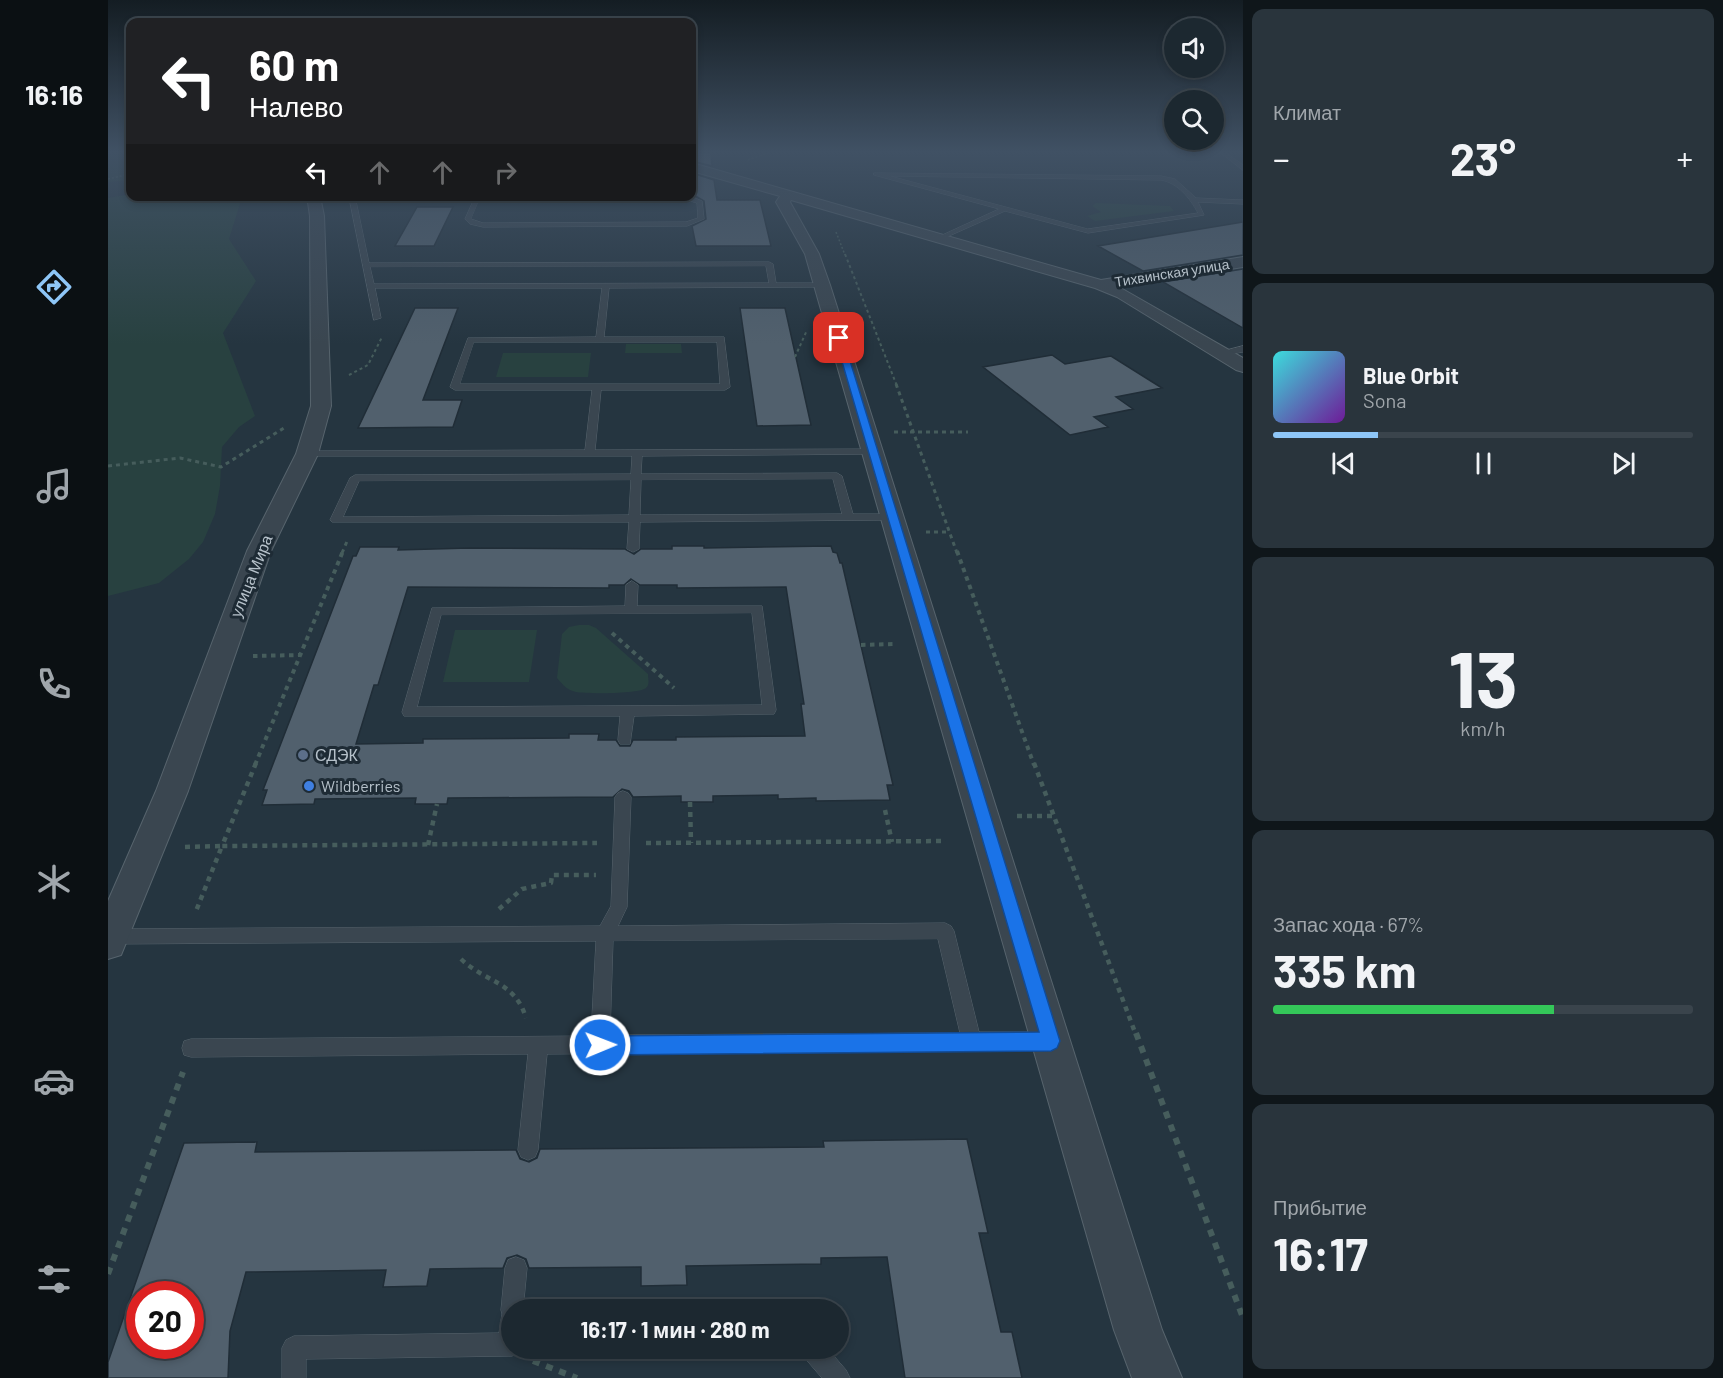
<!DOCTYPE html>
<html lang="ru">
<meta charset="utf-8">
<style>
body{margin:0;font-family:Barlow,sans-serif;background:#29343c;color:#f1f3f6;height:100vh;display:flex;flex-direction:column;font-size:22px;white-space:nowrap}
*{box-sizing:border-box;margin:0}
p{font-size:20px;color:#a0a6ab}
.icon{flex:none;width:33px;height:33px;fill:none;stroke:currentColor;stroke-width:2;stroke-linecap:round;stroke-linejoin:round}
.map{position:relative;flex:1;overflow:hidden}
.drawer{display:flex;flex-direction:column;gap:9px;padding:9px;background:#0f161a;width:480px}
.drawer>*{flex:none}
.hud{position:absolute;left:18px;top:18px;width:570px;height:183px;border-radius:12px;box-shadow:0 3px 9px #0003,0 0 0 2px #3a444c;background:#202124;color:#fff;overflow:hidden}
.buttons{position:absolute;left:1056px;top:18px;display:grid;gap:12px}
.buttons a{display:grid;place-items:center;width:60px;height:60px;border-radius:50%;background:#1c2830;box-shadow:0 3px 9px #0003,0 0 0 2px #3a444c;font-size:30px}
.speed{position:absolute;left:18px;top:1281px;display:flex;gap:12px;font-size:30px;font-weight:700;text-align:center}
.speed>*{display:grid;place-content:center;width:78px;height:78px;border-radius:50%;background:#1c2830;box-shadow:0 3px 9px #0003,0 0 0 2px #3a444c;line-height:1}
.speed .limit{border:9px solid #d22;background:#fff;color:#111}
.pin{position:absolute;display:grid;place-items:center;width:51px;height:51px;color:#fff;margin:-26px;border-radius:12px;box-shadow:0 3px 9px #0006}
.me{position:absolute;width:66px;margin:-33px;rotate:89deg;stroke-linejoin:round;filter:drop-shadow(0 0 4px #0008)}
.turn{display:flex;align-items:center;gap:21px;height:126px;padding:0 24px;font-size:27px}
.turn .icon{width:78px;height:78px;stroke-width:2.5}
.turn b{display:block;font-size:42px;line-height:51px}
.lanes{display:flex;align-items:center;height:57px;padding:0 24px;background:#0003;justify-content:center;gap:30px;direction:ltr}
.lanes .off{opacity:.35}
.big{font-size:45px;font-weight:700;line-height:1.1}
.drawer .card{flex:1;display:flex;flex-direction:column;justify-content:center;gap:9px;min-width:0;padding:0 21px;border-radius:12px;background:#29343c}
.drawer .dial{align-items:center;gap:0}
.dial b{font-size:78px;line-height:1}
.song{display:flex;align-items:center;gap:18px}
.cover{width:72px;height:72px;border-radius:9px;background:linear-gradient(135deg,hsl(180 70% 55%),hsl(280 70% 35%))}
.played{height:6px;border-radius:3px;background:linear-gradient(90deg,#8ec6f7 25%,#3a444c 25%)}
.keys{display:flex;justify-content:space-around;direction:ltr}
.heat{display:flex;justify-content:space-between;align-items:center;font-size:33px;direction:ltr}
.charge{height:9px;border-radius:4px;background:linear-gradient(90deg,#34c759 67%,#3a444c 0)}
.trip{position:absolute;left:393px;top:1299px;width:348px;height:60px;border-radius:30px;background:#1c2830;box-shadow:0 3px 9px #0003,0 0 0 2px #3a444c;font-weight:700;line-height:60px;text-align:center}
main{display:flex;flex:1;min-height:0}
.tabs{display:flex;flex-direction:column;width:108px;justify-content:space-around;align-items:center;background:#0b1013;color:#a0a6ab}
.tabs .icon{width:42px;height:42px}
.tabs .selected{color:#8ec6f7}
.tabs b{font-size:27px;color:#f1f3f6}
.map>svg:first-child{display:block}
.green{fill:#284140}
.building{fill:#51606d;stroke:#202d37;stroke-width:1.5;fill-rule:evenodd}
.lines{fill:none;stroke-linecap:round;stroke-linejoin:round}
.lane-casing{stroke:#57646d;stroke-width:1}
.street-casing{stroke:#57646d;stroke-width:2}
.path-far5{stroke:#465d5c;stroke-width:1.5;stroke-dasharray:2 2;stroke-linecap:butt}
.path-far4{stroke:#465d5c;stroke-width:2;stroke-dasharray:3 3;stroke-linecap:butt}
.path-far3{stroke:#465d5c;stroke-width:3;stroke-dasharray:4 4;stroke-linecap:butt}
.path-far2{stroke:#465d5c;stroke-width:4;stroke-dasharray:4.5 4.5;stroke-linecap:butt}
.path-far1{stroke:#465d5c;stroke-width:4.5;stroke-dasharray:5 5;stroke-linecap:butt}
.path{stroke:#465d5c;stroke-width:6;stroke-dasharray:7 7;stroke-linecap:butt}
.lane{fill:#3a4650;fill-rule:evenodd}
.street{fill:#3a4650;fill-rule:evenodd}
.route{fill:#1a73e8;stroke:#114b97;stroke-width:1.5}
.service-dot{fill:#5c6f8a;stroke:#1e2b35;stroke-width:2}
.shop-dot{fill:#3f7fe0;stroke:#1e2b35;stroke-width:2}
.labels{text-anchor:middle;stroke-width:6;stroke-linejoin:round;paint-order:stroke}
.far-street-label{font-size:14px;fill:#b6c1ca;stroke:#1e2b35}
.street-label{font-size:16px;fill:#b6c1ca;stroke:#1e2b35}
.poi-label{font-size:16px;fill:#b6c1ca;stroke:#1e2b35;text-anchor:start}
</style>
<main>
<nav class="tabs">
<b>16:16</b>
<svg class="icon selected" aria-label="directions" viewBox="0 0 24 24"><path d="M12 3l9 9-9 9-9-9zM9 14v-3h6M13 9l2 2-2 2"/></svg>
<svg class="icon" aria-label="music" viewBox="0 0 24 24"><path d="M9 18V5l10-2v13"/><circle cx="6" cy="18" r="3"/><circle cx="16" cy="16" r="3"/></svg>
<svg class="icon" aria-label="phone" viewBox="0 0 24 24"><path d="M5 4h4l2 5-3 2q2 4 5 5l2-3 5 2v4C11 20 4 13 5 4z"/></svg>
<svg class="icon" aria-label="climate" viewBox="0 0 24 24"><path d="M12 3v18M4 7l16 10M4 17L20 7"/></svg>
<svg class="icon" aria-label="car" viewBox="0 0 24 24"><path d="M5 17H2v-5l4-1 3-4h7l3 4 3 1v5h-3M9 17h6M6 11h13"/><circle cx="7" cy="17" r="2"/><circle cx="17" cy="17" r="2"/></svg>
<svg class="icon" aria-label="filters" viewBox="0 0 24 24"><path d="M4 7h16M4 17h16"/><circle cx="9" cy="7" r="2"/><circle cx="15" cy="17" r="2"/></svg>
</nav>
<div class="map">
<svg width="1135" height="1378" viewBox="0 0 1135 1378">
<rect width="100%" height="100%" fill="#253540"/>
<path class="green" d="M0,152H22V180L0,182Z
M22,194V196L134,197L121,239L148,281L115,333L147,416L131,427L114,447L112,486L107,514L95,542L81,559L51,583L0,596V198Z
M988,203L1062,206L1066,211L987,221L979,216L993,212L984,206Z
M518,344H573L574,353H517Z
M395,353H483L480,377H388Z
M471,625H481L488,628L540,674C540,679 542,684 538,688C531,694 478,694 468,692C459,690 455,685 449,678L454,634L461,627Z
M347,630H429L421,682H335Z"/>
<path class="building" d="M584,152H603L604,166L584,161Z
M584,173L606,180L609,200H652L663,246H588L584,226L598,219L596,201L584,194Z
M309,207H345L326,246H287Z
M1135,222V255L1035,271L990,246Z
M1135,269V328L1055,282Z
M307,308H350L315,400H354L345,427L250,428Z
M632,308H677L703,425L649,426Z
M944,355L957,364L1003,356L1054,388L1008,397L1025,409L986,417L1000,427L962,435L875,367Z
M564,546H596V548L723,546L725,552L729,553L732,563H734L785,785H779L782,800L708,801V798L670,799V795L605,796V802H573V796L525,797L521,791L514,789L505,797L340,798L339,804H307L308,798L207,799L206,804L154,805L159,790H155L245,556H248L252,547H291L290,550L362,548L517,549L526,554L533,549H564ZM523,579L532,585H569V588L678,587L696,704H693L697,736L568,737V740H525L522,746H512L508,740H490L491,734H461V738L315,739V743L248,744L266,685H270L300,587L501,588V585H516Z
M859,1139L880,1233H871L893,1332H904L914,1378H797L779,1257L713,1258V1264L578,1266L579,1285L533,1286V1267L421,1268L418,1259L409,1255L399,1258L395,1268L322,1269L319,1286L275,1287L278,1270L138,1272L122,1331L120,1378H0V1362L76,1143L149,1142L147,1152L408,1150L412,1159L421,1162L429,1158L432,1149L716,1147L715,1141ZM32,1294H82V1346H32Z"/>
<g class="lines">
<g class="lane-casing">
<path id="lane" d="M1112,152H1117L1135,165V170Z
M766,173L1053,176L1067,179L1088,198L1135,200V204L1090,202L1096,215L980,233L897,211L832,240L830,237L891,209L766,175ZM782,176L1053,180C1070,183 1082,198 1090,213L980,229Z
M241,196H582L594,201L596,219L579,226L375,227L362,224L357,219L365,201H248L261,263L661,262L665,264L668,283H717L718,285L714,287L501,288L496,337H616L622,387L617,390H493L487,450L764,449L768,450V454L534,456L533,474L729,473L734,476L745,514H783L788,517L783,520L532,522L531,549L525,552L519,549L521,522H224L222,520L242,478L247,475L523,474L524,456H195L194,454L199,451L477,450L484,390H347L342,387L360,338L488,337L494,288H267L273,318L266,320ZM371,200H579L589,203L590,218L578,222L375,223L363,219ZM658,266L661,283L266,284L262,267ZM366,342H609L612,384H352ZM725,479L734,514L532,515L533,480ZM523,480L521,515L235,517L251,481Z
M1135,346V352L1112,356L1108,353Z
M524,581L530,585L529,606H654L668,710L666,714L526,716L522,744H512L510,740L512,716H296L294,712L324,608L517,606L518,585ZM644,613L654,705L309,707L333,615Z
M515,791L520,793L523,797L519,907L510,926L837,923L843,926L846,931L871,1032H941L948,1035L950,1041L948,1047L941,1050L439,1054L430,1150L427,1157L420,1160L413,1157L410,1150L420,1054L83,1057L76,1055L74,1048L76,1041L83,1039L483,1036L488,941L0,944V930L2,929L492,926L503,906L507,797L510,793ZM830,939L852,1033L502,1035L505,941Z
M408,1257L416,1260L419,1268L415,1310H404V1348H414L412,1352L404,1356L198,1359V1378H174V1348L178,1340L186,1336L391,1333L394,1314L393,1310L397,1268L400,1260Z
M692,1348H719L738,1370L742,1378H714L695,1356Z"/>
</g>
<g class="street-casing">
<path id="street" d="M584,163L993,280L1135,257V267L1011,287L1135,358V372L1128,370L1009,297L987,288L683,200L682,202L711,254L722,285L1054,1330L1074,1378H1024L1006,1330L697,254L668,202L672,196L584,171Z
M199,196H212L216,216L223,406L210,454L163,551L80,791L13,955L0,959V901L48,791L139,551L188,454L203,406L202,216Z"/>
</g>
<path class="path-far5" d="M640,160L663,152
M0,179L22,174
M728,232L737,255"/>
<path class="path-far4" d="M737,254L789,386
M687,357L699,330
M241,375L260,365L274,337"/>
<path class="path-far3" d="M788,384L849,553
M786,432H860
M0,466L72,458L113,467L176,428
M818,532H841
M234,553L240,539"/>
<path class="path-far2" d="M849,551L926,765
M504,633L566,688
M753,645L788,644
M145,656L192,655
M147,765L235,551"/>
<path class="path-far1" d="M148,763L114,846L489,843
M926,763L1028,1035
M582,802L583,843
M777,810L784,842
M909,816H946
M538,843L838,841
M320,845L329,804
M77,847L114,846L88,911
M391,909L414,889L443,883L444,875H488
M353,959C378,983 407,981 418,1018"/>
<path class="path" d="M1028,1033L1135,1318
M0,1274L75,1072
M425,1361L469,1378"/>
<use href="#lane" class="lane"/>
<use href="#street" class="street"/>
</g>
<linearGradient id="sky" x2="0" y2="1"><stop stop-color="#141d23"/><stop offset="0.44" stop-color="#405164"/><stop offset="1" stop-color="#405164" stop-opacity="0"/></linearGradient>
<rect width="1135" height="344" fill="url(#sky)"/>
<path class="route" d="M731,335L735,338L952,1041L949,1048L943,1051L492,1055L485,1052L482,1045L485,1039L492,1036L931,1032L727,338Z"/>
<circle class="service-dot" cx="195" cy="755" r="6"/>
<circle class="shop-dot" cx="201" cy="786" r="6"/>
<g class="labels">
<g class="far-street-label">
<text transform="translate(1064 273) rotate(-9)" y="5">Тихвинская улица</text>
</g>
<g class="street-label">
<text transform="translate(143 576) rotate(-68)" y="6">улица Мира</text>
</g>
<g class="poi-label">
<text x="207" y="761">СДЭК</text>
<text x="213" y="792">Wildberries</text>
</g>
</g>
</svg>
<div class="buttons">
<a><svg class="icon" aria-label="sound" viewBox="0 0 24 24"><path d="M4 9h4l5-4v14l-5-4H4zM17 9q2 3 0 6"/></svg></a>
<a><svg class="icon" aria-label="search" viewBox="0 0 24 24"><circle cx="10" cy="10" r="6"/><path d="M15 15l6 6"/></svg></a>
</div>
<div class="speed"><div class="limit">20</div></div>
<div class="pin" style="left:731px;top:338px;background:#d93025"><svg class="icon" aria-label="arrive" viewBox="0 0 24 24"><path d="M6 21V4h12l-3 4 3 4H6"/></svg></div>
<svg class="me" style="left:492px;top:1045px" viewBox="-20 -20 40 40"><circle r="17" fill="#1a73e8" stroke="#fff" stroke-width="3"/><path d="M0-11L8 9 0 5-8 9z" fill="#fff"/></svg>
<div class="trip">16:17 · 1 мин · 280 m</div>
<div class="hud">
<div class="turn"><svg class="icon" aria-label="left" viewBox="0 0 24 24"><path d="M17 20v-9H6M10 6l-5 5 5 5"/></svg><div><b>60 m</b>Налево</div></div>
<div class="lanes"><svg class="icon" aria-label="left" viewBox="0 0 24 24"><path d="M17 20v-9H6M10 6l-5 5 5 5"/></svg><svg class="icon off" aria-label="ahead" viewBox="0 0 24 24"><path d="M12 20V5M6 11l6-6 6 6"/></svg><svg class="icon off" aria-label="ahead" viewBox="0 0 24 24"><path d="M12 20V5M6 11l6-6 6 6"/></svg><svg class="icon off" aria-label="right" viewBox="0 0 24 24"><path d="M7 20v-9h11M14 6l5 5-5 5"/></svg></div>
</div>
</div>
<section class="drawer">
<div class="card"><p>Климат</p>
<div class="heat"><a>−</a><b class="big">23°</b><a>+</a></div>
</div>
<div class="card">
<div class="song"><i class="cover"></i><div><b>Blue Orbit</b><p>Sona</p></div></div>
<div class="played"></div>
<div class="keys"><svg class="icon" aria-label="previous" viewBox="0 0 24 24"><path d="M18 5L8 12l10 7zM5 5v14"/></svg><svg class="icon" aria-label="pause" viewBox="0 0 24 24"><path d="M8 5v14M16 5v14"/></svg><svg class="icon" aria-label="next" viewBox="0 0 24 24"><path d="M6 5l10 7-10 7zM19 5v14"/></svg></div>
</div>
<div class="card dial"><b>13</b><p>km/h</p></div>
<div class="card"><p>Запас хода · 67%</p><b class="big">335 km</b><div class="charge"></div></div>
<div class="card"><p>Прибытие</p><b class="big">16:17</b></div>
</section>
</main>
